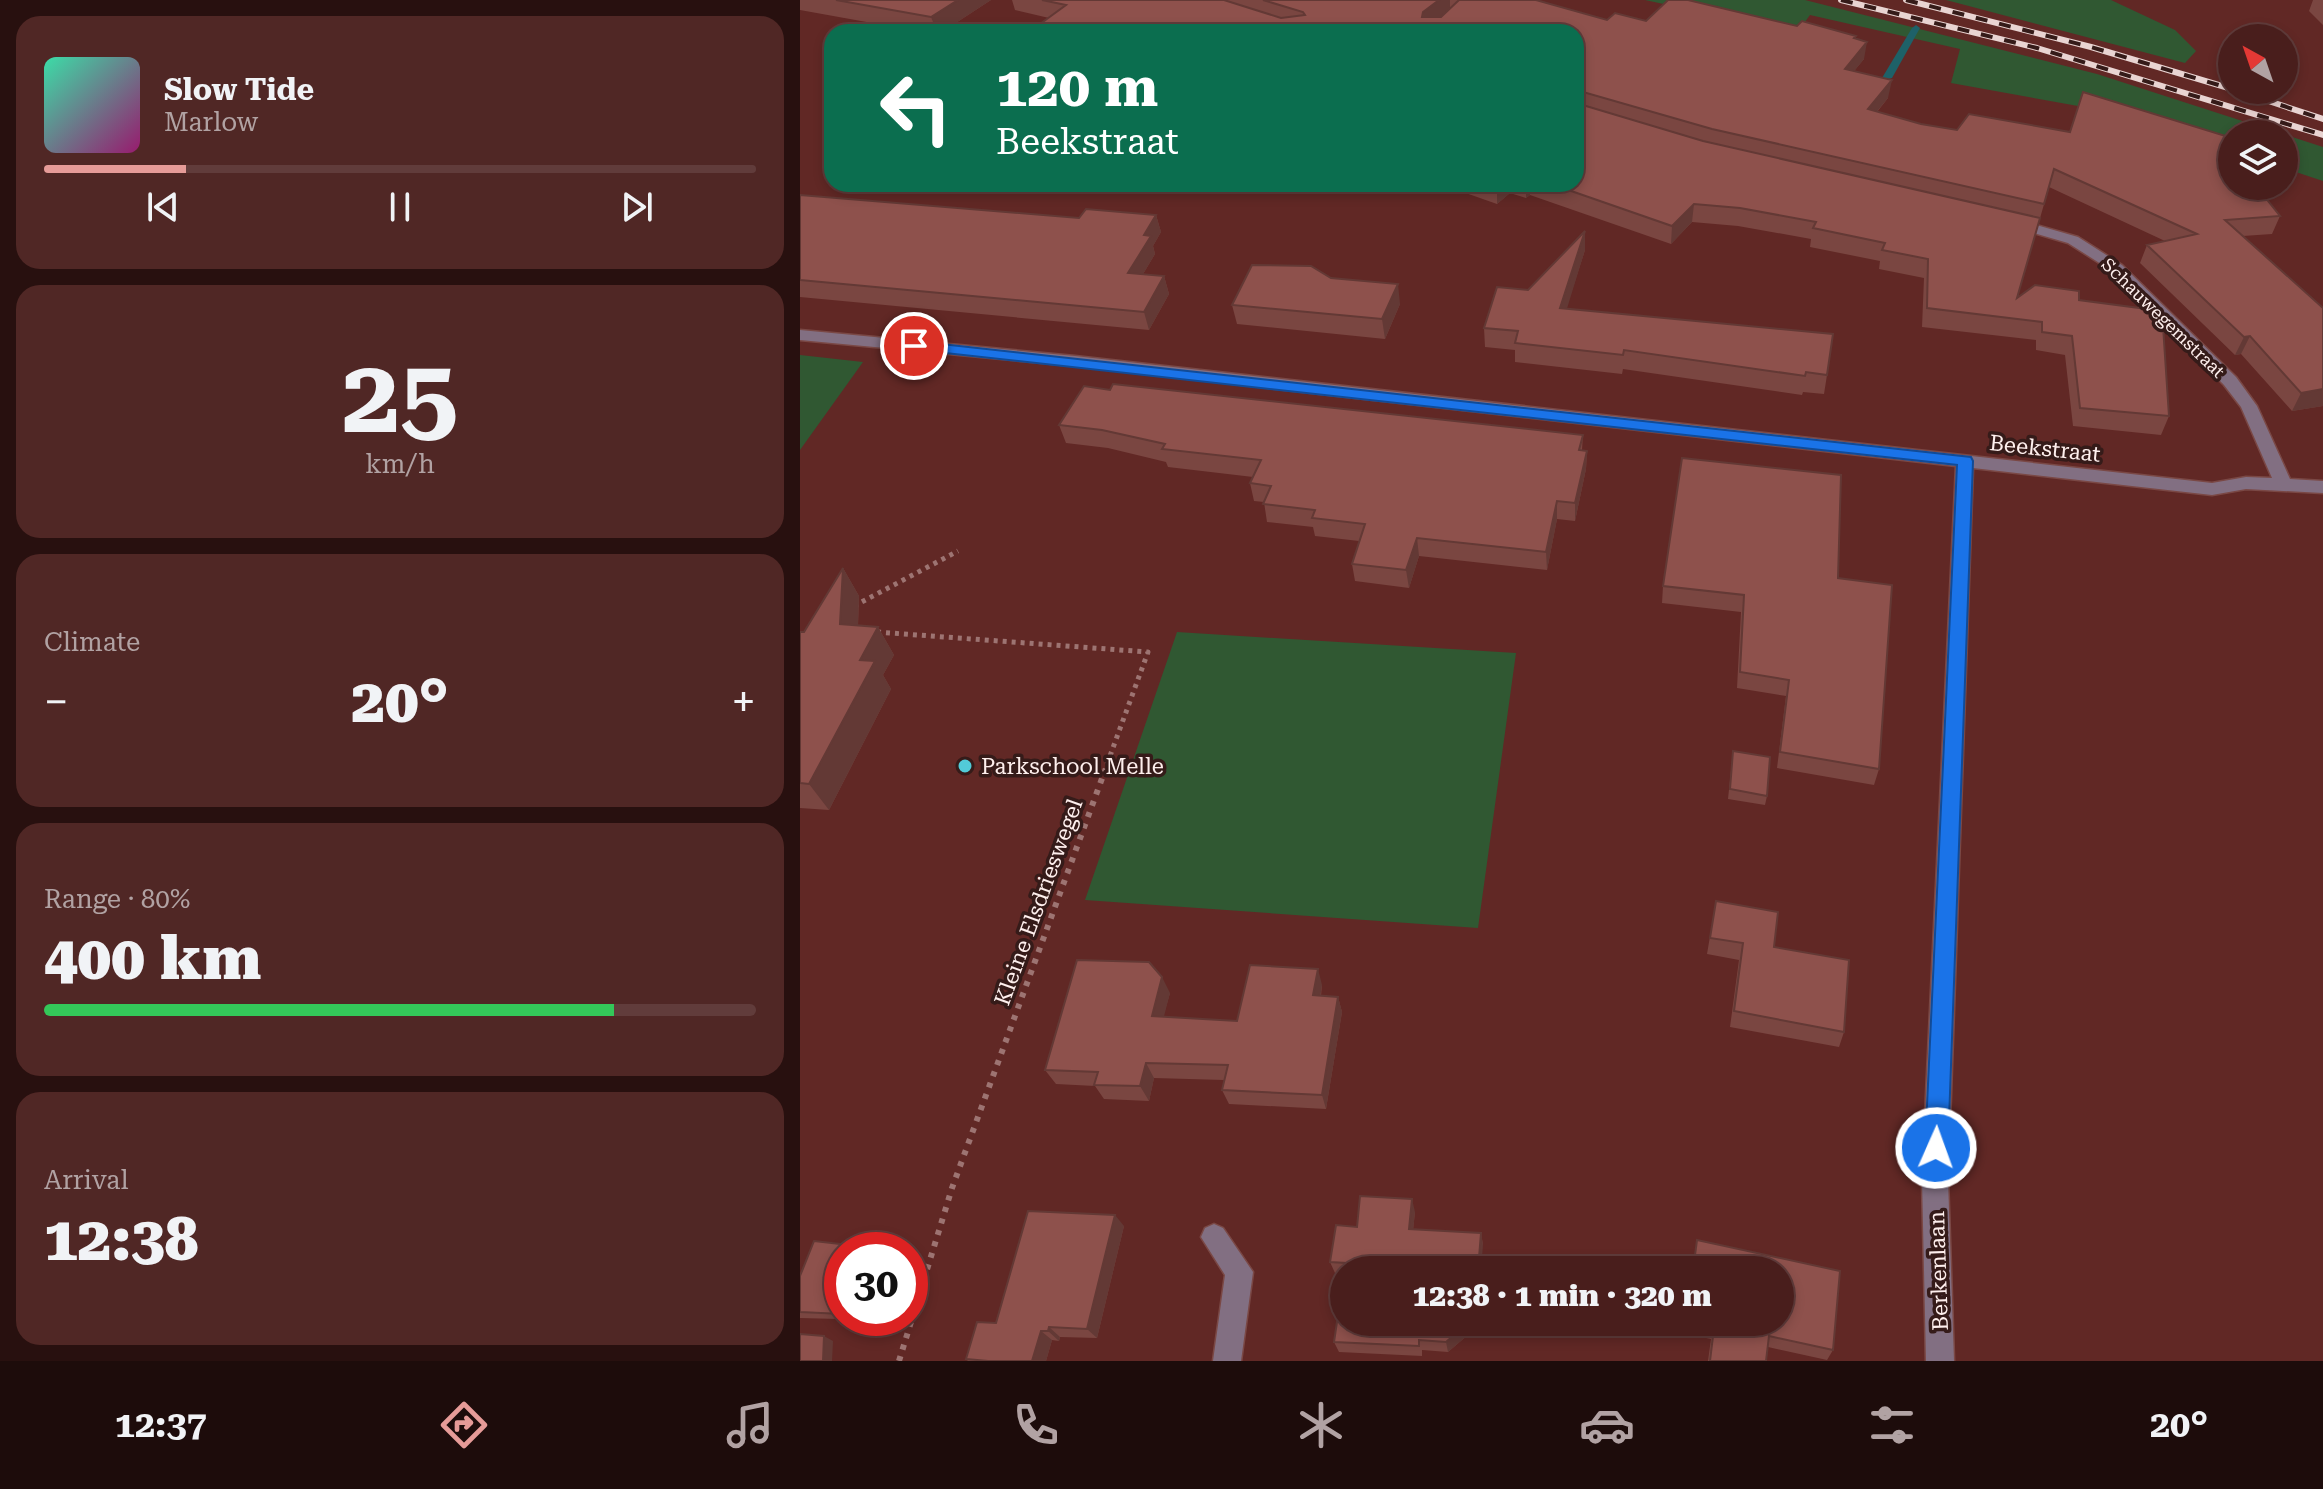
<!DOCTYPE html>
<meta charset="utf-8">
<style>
body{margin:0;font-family:"Roboto Serif",serif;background:#502725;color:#f1f3f6;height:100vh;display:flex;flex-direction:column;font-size:30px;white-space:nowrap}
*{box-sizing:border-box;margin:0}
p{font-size:26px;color:#b1a2a3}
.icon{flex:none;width:44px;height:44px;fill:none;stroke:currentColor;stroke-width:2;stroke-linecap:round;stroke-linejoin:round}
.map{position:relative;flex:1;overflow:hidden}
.side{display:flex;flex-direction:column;gap:16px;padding:16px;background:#28100f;width:800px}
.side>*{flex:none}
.banner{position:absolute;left:24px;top:24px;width:760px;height:168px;border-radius:24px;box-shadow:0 4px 12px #0003,0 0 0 2px #613c3b;background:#0b6e4f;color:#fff;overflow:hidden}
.needle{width:52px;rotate:320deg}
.controls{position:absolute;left:1418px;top:24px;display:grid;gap:16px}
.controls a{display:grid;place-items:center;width:80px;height:80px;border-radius:50%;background:#491e1c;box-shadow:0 4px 12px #0003,0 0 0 2px #613c3b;font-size:40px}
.speed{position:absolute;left:24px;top:1232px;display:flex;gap:16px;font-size:40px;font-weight:700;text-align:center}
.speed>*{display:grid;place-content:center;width:104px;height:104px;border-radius:50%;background:#491e1c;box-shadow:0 4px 12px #0003,0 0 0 2px #613c3b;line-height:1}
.speed .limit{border:12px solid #d22;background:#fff;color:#111}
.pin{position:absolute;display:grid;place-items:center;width:68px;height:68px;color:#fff;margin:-34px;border:4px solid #fff;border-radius:50%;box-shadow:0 2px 8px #0007}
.me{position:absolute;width:88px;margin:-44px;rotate:2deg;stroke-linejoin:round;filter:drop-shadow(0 0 6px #0008)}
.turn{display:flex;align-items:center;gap:28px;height:168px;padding:0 40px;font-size:36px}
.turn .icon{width:104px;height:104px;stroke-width:2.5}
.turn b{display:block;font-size:56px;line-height:68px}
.big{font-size:60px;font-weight:800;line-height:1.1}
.side .tile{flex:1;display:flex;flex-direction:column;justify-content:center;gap:12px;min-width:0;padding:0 28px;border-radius:24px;background:#502725}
.side .dial{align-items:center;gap:0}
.dial b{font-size:104px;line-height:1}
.song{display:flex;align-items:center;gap:24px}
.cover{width:96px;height:96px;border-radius:12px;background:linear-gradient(135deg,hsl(160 70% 55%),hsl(320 70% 35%))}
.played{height:8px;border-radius:4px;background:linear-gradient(90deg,#e69b98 20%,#613c3b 20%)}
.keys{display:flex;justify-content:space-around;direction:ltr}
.heat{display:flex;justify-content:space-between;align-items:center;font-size:44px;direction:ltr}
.charge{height:12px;border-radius:6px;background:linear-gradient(90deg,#34c759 80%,#613c3b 0)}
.trip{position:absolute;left:530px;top:1256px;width:464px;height:80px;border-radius:40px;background:#491e1c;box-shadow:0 4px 12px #0003,0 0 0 2px #613c3b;font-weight:800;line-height:80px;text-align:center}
.tab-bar{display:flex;height:128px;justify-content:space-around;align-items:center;background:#1d0c0b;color:#b1a2a3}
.tab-bar .icon{width:56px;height:56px}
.tab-bar .selected{color:#e69b98}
.tab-bar b{font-size:36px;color:#f1f3f6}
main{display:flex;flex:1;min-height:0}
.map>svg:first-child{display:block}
.green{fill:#305832}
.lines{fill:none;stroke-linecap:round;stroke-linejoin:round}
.stream{fill:#1e6168;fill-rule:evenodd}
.street-casing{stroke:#7a4845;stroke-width:3}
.path-far1{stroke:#9d7472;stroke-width:5;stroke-dasharray:4 5;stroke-linecap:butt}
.path{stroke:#9d7472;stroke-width:6;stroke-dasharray:5 7;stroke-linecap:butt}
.street{fill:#826f82;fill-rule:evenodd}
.rail-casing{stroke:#e9d4d2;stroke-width:6}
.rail{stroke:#351b19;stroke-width:4;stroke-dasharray:12;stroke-linecap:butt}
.wall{fill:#7a4641}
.shaded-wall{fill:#633935}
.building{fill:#8e514c;stroke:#633935;stroke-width:2}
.route{fill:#1a73e8;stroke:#114b97;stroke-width:2}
.poi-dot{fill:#52cbd8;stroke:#351b19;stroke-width:3}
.labels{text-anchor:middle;stroke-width:7;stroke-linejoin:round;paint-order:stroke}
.far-street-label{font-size:18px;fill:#feefed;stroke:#351b19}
.street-label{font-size:22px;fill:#feefed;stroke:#351b19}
.poi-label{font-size:22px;fill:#feefed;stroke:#351b19;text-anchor:start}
</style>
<main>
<section class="side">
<div class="tile">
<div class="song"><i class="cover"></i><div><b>Slow Tide</b><p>Marlow</p></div></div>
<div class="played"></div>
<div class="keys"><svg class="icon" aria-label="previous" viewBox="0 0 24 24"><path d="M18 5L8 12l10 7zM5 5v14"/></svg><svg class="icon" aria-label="pause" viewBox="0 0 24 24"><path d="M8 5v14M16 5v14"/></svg><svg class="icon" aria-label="next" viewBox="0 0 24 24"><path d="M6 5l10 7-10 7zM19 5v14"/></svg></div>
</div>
<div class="tile dial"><b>25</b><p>km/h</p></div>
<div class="tile"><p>Climate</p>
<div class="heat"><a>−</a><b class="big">20°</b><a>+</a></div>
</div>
<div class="tile"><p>Range · 80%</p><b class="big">400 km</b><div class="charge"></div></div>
<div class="tile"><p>Arrival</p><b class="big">12:38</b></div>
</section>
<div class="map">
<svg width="1523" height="1361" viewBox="0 0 1523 1361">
<rect width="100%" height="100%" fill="#612825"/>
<path class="green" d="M845,0H1005L1297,74L1523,147V181L1484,168V134H1432V151L1278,106L1151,83L1160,49L1010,15L997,33Z
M1146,0H1311L1375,30L1396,51L1385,63Z
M0,355L63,362L0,450Z
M377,632L716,653L678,928L285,900Z"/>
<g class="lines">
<path class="stream" d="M1116,25L1120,28L1092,78L1084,80L1082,78L1112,28Z"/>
<g class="street-casing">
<path id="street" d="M1212,218L1278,237L1322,265L1436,377L1457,406L1490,479L1523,481V493L1446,489L1412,495L1173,468L1148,1179L1154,1361H1126L1122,1179L1156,466L275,366L0,340V330L275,356L1412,483L1446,477L1472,478L1441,407L1424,385L1312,271L1268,243L1207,225L1205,222Z
M414,1224L423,1228L453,1272L441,1361H413L425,1275L401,1237L405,1228Z"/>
</g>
<path class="path-far1" d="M54,606L158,551
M77,632L348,652L303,775"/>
<path class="path" d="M99,1361L152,1188L304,773"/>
<use href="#street" class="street"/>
<g class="rail-casing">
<path id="rail" d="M1041,0L1237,48L1523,135
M1106,0L1291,47L1432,89
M1435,90L1523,119"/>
</g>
<use href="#rail" class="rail"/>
</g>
<path class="wall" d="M0,0H191L142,32H122L0,10Z
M212,0H736L807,20L997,26L1056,36L1055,39L1064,59L1054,71L1088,98L1077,112L1121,124L1432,186L1480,216L1472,234L1443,236L1523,406L1492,411L1441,354L1435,355L1340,263L1347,245L1365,241L1249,187L1217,298L1279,300L1369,416L1361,435L1273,426L1265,355L1236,350V340L1122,327L1124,278L1079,269L1080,261L1010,247L1011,239L938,226L892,222L871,244L730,195L726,198L710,193L697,204L640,184H776V32L249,18L215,10Z
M1513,0H1523V25L1509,11Z
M0,195L279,218L356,215L361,232L353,246L355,254L343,274L364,276L369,294L349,330L0,297Z
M785,231V250L766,309L1027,375L1024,394L1003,392L1002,395L823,369L822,374L715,362V350L685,347L684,328L728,290Z
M531,278L600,304L585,339L437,324L432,305Z
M310,390L783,435L782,450L787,451L786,469L775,521L757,519L747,570L619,556L609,588L555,581L552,564L559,541L515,536L513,527L467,522L464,502L454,501L450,483L453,477L368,467L366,462L308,448L266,443L259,425Z
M43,568L59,596L58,626L78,627L94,655L83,675L91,689L29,810L0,808V632H4Z
M1038,578L1079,769L1074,785L977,768L986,696L937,688L941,612L862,603L863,586Z
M933,751L967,796L965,805L928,799Z
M916,901L974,947L1044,1032L1039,1047L930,1027L939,960L907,954Z
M522,985L521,996L538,997L542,1012L526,1109L429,1104L422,1090L424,1080L354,1078L349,1101L304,1099L295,1086L256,1084L245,1070L370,993L363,1017L437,1021Z
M615,1212L613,1230L681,1233L683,1245L544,1274L535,1273L530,1262L557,1227Z
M324,1226L297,1338L260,1337L259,1341L252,1340L246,1361H168L166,1359L196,1323Z
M897,1240L1040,1271L1033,1350L1027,1360L968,1347L966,1361H908L911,1339L882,1333L884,1322H980V1270H892Z
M42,1250V1318H78L77,1320L0,1318V1276Z
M544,1322H676V1328L648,1352L622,1350V1356L539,1352L534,1342Z"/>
<path class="shaded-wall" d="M158,0H191L142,32H137L131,17Z
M639,0H650V10L624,32L623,12Z
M1067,42L1064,59L1042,86L1045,69Z
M1092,80L1088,98L1064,127L1068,109Z
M699,184H710V193L697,204V186Z
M726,184H730V195L726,198Z
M894,204L892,222L871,244L872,226Z
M356,215L361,232L353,246L355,254L333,291L328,273L344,235Z
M785,231V250L761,328L760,308Z
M364,276L369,294L349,330L344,312Z
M598,284L600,304L585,339L582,319Z
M1450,336L1441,354L1435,355L1444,337Z
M1523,389V406L1492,411L1501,393Z
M787,451L786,469L775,521V503Z
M757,501V519L747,570L746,552Z
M617,538L619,556L609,588L606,570Z
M43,568L59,596L57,652L40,624Z
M78,627L94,655L83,675L91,689L29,810L9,784L60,660Z
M518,969L522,985L518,1011L513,995Z
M362,977L370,993L360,1032L352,1016Z
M538,997L542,1012L526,1109L522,1095Z
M346,1063L354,1078L349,1101L340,1086Z
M612,1199L615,1212L612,1241L609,1229Z
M315,1215L324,1226L297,1338L287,1329Z
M681,1233L683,1245L681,1270H678Z
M669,1322H676V1328L648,1352L646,1342Z
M249,1327L260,1337L259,1341L248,1331Z
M241,1331L252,1340L246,1361H232Z
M24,1336L33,1341L32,1361H23Z"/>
<path class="building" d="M36,0H158L131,17Z
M242,0H424L481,18L505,15L503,12L463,0H639L623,12L622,17H641L659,0H736L807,20L815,13L846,21L868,0H888L997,26L1002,21L1056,36L1054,38L1067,42L1045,69L1092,80L1068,109L1121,124L1157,130L1169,114L1270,132L1283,92L1432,138V186H1456L1480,216L1425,220L1523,308V389L1501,393L1450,336L1444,337L1347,245L1397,234L1254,169L1244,204L912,129L776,90V32H229L266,5Z
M776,103L903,141L1240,218L1217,298L1235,285L1279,291V300L1362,311L1369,416L1280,408L1272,336L1242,332V322L1127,308L1128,259L1082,250L1085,243L1013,228L1016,222L940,208L894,204L872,226L751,184H776Z
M0,195L279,218L286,209L356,215L344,235L351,236L328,273L364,276L344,312L0,280Z
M785,231L760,308L1033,334L1027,375L1006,372L1005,376L824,350L823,355L715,343L718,331L684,328L697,287L728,290Z
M452,265L511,266L531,278L598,284L582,319L432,305Z
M313,384L783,435L779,450L787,451L775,503L757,501L746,552L617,538L606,570L552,564L565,524L512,518L515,510L463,504L471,486L450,483L461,460L362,449L365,444L302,430L259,425L284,386L310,390Z
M882,458L1041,475L1038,578L1092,585L1079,769L980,752L989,680L940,672L944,595L863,586Z
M43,568L40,624L78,627L60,660L75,661L9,784L0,783V632H4Z
M933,751L970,757L967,796L930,789Z
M916,901L978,912L974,947L1049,960L1044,1032L934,1011L943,943L910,938Z
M277,960L349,962L362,977L352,1016L437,1021L450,965L518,969L513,995L538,997L522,1095L422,1090L428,1065L346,1063L340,1086L294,1085L298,1072L245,1070Z
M560,1196L612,1199L609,1229L681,1233L678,1270H545L546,1263L530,1262L536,1225L557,1227Z
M228,1211L315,1215L287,1329L249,1327L248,1331H241L232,1361H188L166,1359L177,1322L196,1323Z
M897,1240L1040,1271L1033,1350L969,1336L966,1361H910L914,1328L886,1322H980V1270H893Z
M14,1241L84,1249L83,1250H42V1314L0,1312V1276Z
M544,1274V1322H669L646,1342L619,1340V1346L534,1342Z
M0,1334L24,1336L23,1361H0Z"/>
<path class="route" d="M114,341L1171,457L1173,461L1148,1148L1144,1156L1136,1160L1128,1156L1125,1148L1157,465L109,349L107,346Z"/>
<circle class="poi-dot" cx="165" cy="766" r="8"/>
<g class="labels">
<g class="far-street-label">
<text transform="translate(1363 318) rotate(44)" y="6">Schauwegemstraat</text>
</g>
<g class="street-label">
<text transform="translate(1245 448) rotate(6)" y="8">Beekstraat</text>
<text transform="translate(238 902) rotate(-70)" y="8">Kleine Elsdrieswegel</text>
<text transform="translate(1138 1271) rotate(-92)" y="8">Berkenlaan</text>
</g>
<g class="poi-label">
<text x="181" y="774">Parkschool Melle</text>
</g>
</g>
</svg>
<div class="controls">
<a><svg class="needle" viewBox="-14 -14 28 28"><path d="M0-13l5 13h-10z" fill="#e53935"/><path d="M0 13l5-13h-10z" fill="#b1a2a3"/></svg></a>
<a><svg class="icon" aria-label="layers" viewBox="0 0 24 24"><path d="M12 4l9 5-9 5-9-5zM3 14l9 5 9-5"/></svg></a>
</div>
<div class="speed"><div class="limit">30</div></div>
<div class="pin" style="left:114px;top:346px;background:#d93025"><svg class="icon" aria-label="arrive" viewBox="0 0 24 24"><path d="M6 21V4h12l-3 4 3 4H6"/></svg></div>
<svg class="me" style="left:1136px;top:1148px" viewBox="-20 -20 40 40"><circle r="17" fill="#1a73e8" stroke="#fff" stroke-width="3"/><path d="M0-11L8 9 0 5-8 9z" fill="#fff"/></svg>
<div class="trip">12:38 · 1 min · 320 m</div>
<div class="banner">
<div class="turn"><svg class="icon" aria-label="left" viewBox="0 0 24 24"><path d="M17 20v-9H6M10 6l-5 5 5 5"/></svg><div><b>120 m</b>Beekstraat</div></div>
</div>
</div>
</main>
<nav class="tab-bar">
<b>12:37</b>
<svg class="icon selected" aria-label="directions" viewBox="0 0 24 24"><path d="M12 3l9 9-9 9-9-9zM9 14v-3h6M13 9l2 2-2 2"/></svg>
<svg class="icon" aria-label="music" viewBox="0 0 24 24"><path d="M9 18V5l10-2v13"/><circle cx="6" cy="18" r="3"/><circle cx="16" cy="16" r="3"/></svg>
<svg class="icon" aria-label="phone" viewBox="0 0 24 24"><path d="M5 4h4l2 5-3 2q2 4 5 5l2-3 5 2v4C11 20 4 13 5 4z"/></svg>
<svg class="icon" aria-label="climate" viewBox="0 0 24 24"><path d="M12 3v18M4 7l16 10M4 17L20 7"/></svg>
<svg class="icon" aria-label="car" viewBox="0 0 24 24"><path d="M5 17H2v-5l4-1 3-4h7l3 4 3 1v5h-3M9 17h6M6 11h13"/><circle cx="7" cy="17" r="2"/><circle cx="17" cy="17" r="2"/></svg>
<svg class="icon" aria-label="filters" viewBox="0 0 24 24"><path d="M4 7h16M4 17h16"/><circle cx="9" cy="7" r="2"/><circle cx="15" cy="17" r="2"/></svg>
<b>20°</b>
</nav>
